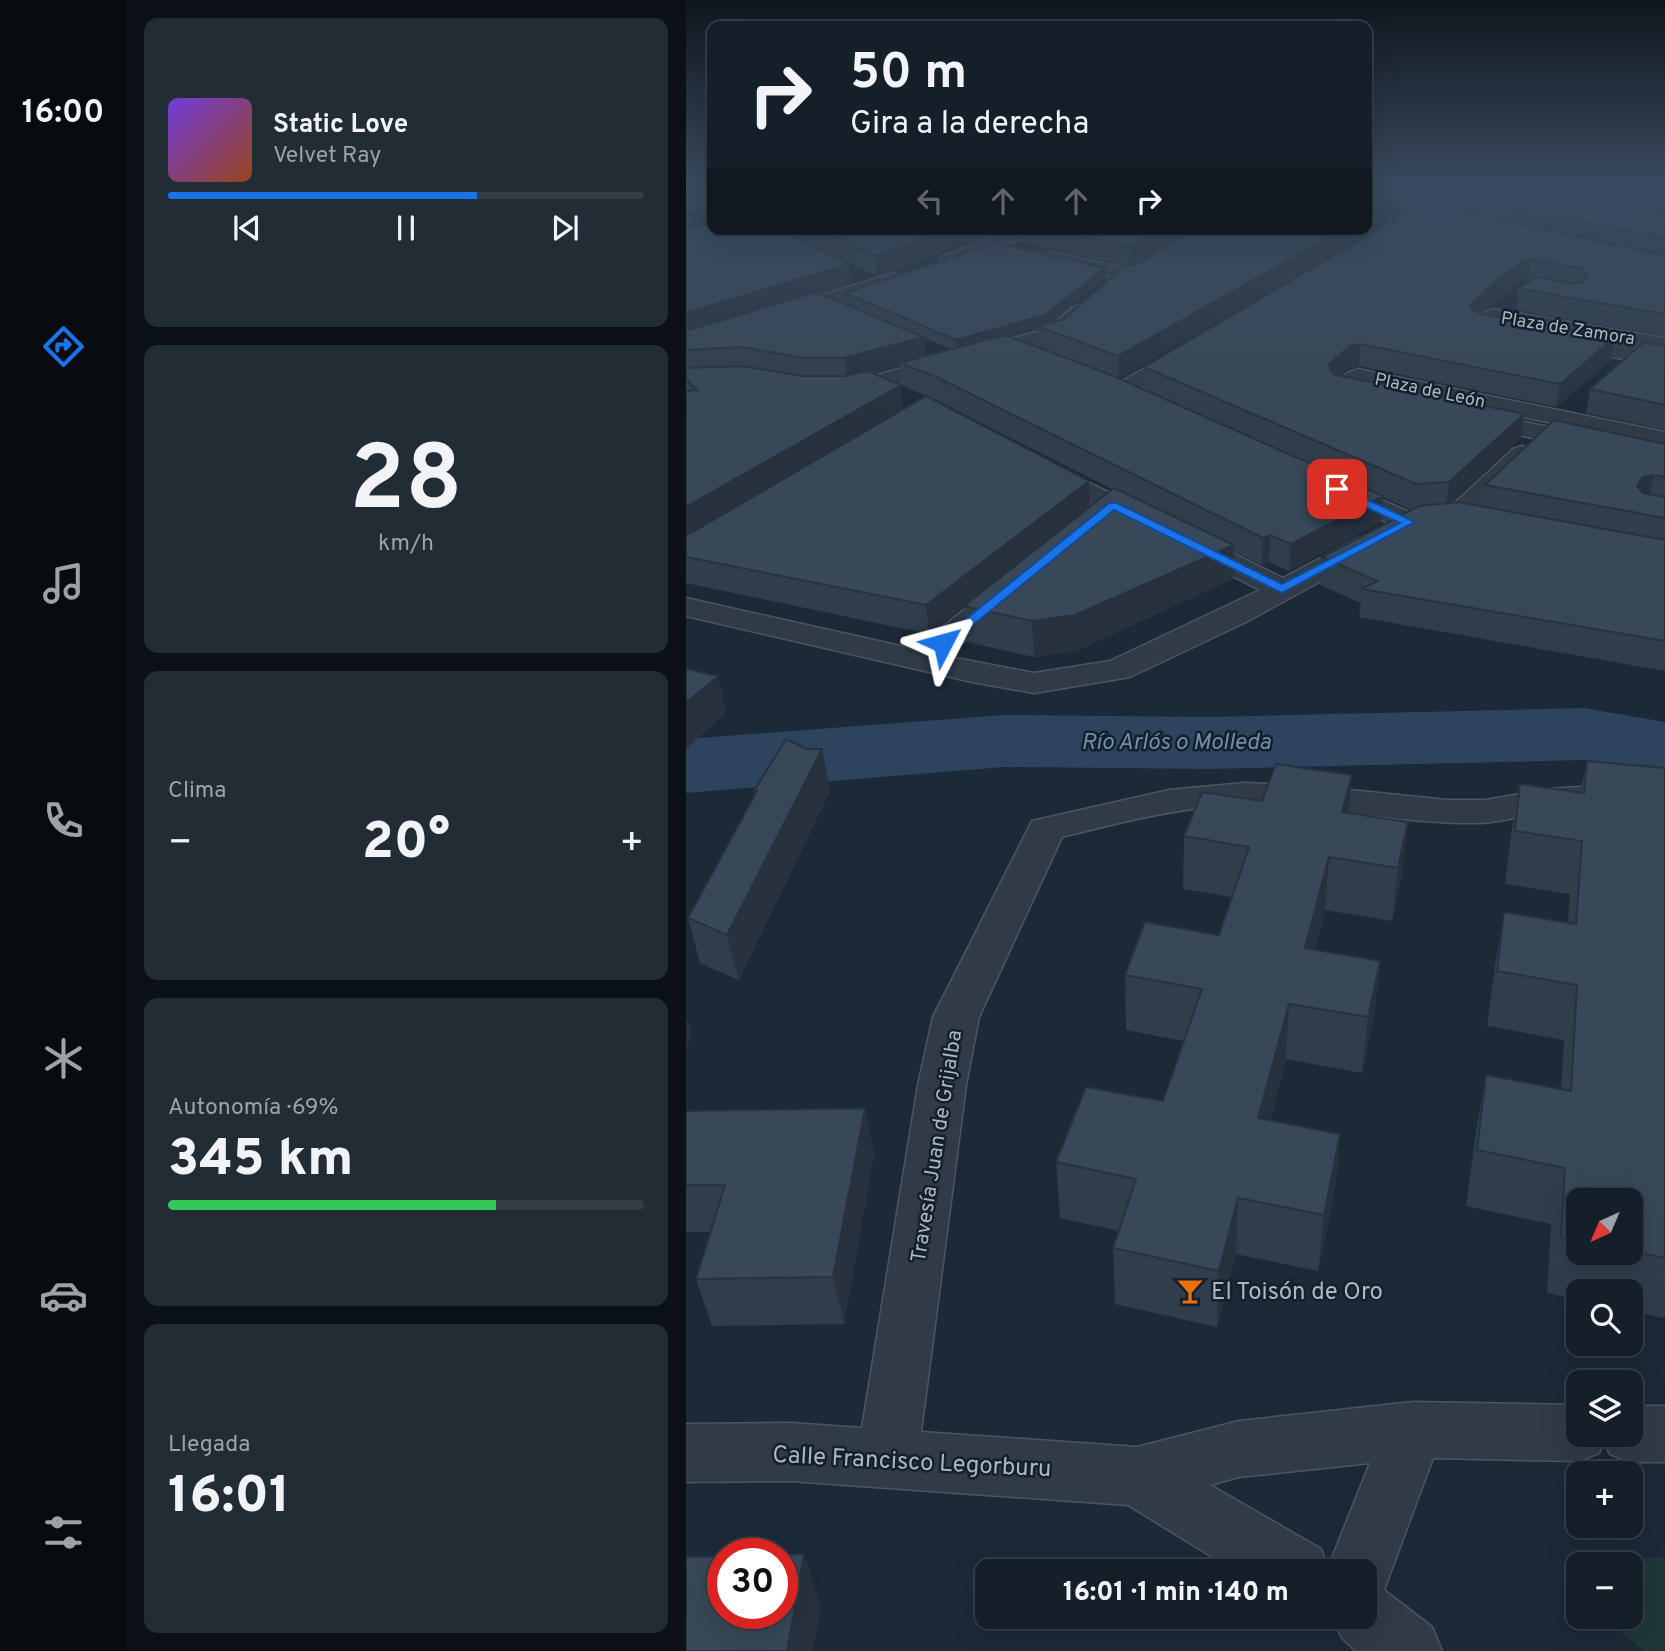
<!DOCTYPE html>
<html lang="es">
<meta charset="utf-8">
<style>
body{margin:0;font-family:Overpass,sans-serif;background:#222c35;color:#f1f3f6;height:100vh;display:flex;flex-direction:column;font-size:26px;white-space:nowrap}
*{box-sizing:border-box;margin:0}
p{font-size:23px;color:#9da2a8}
.icon{flex:none;width:38px;height:38px;fill:none;stroke:currentColor;stroke-width:2;stroke-linecap:round;stroke-linejoin:round}
.map{position:relative;flex:1;overflow:hidden}
.side{display:flex;flex-direction:column;gap:18px;padding:18px;background:#0c1117;width:560px}
.side>*{flex:none}
.top-card{position:absolute;left:21px;top:21px;width:665px;height:214px;border-radius:14px;box-shadow:0 7px 28px #0002,0 0 0 2px #343d46;background:#151f29;color:#f1f3f6;overflow:hidden}
.needle{width:46px;rotate:224deg}
.tools{position:absolute;left:880px;top:1188px;display:grid;gap:14px}
.tools a{display:grid;place-items:center;width:77px;height:77px;border-radius:14px;background:#151f29;box-shadow:0 7px 28px #0002,0 0 0 2px #343d46;font-size:35px}
.speed{position:absolute;left:21px;top:1538px;display:flex;gap:14px;font-size:35px;font-weight:700;text-align:center}
.speed>*{display:grid;place-content:center;width:91px;height:91px;border-radius:50%;background:#151f29;box-shadow:0 7px 28px #0002,0 0 0 2px #343d46;line-height:1}
.speed .limit{border:10px solid #d22;background:#fff;color:#111}
.pin{position:absolute;display:grid;place-items:center;width:60px;height:60px;color:#fff;margin:-30px;border-radius:14px;box-shadow:0 4px 10px #0006}
.me{position:absolute;width:77px;margin:-38px;rotate:51deg;stroke-linejoin:round;filter:drop-shadow(0 0 5px #0008)}
.turn{display:flex;align-items:center;gap:24px;height:147px;padding:0 28px;font-size:32px}
.turn .icon{width:91px;height:91px;stroke-width:2.5}
.turn b{display:block;font-size:49px;line-height:60px}
.lanes{display:flex;align-items:center;height:66px;padding:0 28px;background:#0003;justify-content:center;gap:35px;direction:ltr}
.lanes .off{opacity:.35}
.big{font-size:52px;font-weight:800;line-height:1.1}
.side .widget{flex:1;display:flex;flex-direction:column;justify-content:center;gap:10px;min-width:0;padding:0 24px;border-radius:14px;background:#222c35}
.side .dial{align-items:center;gap:0}
.dial b{font-size:91px;line-height:1}
.song{display:flex;align-items:center;gap:21px}
.cover{width:84px;height:84px;border-radius:10px;background:linear-gradient(135deg,hsl(260 70% 55%),hsl(20 70% 35%))}
.played{height:7px;border-radius:4px;background:linear-gradient(90deg,#1a73e8 65%,#343d46 65%)}
.keys{display:flex;justify-content:space-around;direction:ltr}
.heat{display:flex;justify-content:space-between;align-items:center;font-size:38px;direction:ltr}
.charge{height:10px;border-radius:5px;background:linear-gradient(90deg,#34c759 69%,#343d46 0)}
.trip{position:absolute;left:289px;top:1559px;width:402px;height:70px;border-radius:14px;background:#151f29;box-shadow:0 7px 28px #0002,0 0 0 2px #343d46;font-weight:800;line-height:70px;text-align:center}
main{display:flex;flex:1;min-height:0}
.dock{display:flex;flex-direction:column;width:126px;justify-content:space-around;align-items:center;background:#080c10;color:#9da2a8}
.dock .icon{width:49px;height:49px}
.dock .on{color:#1a73e8}
.dock b{font-size:32px;color:#f1f3f6}
.map>svg:first-child{display:block}
.green{fill:#1e3738}
.lines{fill:none;stroke-linecap:round;stroke-linejoin:round}
.river{fill:#2c445e;fill-rule:evenodd}
.minor-casing{stroke:#4b5662;stroke-width:3}
.minor{fill:#303b47;fill-rule:evenodd}
.wall{fill:#303e4c;fill-rule:evenodd}
.shaded-wall{fill:#27323e}
.building{fill:#384858;stroke:#27323e;stroke-width:2}
.route{fill:#1a73e8;stroke:#114b97;stroke-width:2}
.labels{text-anchor:middle;stroke-width:5;stroke-linejoin:round;paint-order:stroke}
.far-street-label{font-size:18px;fill:#a9b6c5;stroke:#16202b}
.street-label{font-size:21px;fill:#a9b6c5;stroke:#16202b}
.water-label{font-size:23px;font-style:italic;fill:#6e8fb1;stroke:#16202b}
.near-poi-label{font-size:24px;fill:#a9b6c5;stroke:#16202b;text-anchor:start}
.near-street-label{font-size:24px;fill:#a9b6c5;stroke:#16202b}
</style>
<main>
<nav class="dock">
<b>16:00</b>
<svg class="icon on" aria-label="directions" viewBox="0 0 24 24"><path d="M12 3l9 9-9 9-9-9zM9 14v-3h6M13 9l2 2-2 2"/></svg>
<svg class="icon" aria-label="music" viewBox="0 0 24 24"><path d="M9 18V5l10-2v13"/><circle cx="6" cy="18" r="3"/><circle cx="16" cy="16" r="3"/></svg>
<svg class="icon" aria-label="phone" viewBox="0 0 24 24"><path d="M5 4h4l2 5-3 2q2 4 5 5l2-3 5 2v4C11 20 4 13 5 4z"/></svg>
<svg class="icon" aria-label="climate" viewBox="0 0 24 24"><path d="M12 3v18M4 7l16 10M4 17L20 7"/></svg>
<svg class="icon" aria-label="car" viewBox="0 0 24 24"><path d="M5 17H2v-5l4-1 3-4h7l3 4 3 1v5h-3M9 17h6M6 11h13"/><circle cx="7" cy="17" r="2"/><circle cx="17" cy="17" r="2"/></svg>
<svg class="icon" aria-label="filters" viewBox="0 0 24 24"><path d="M4 7h16M4 17h16"/><circle cx="9" cy="7" r="2"/><circle cx="15" cy="17" r="2"/></svg>
</nav>
<section class="side">
<div class="widget">
<div class="song"><i class="cover"></i><div><b>Static Love</b><p>Velvet Ray</p></div></div>
<div class="played"></div>
<div class="keys"><svg class="icon" aria-label="previous" viewBox="0 0 24 24"><path d="M18 5L8 12l10 7zM5 5v14"/></svg><svg class="icon" aria-label="pause" viewBox="0 0 24 24"><path d="M8 5v14M16 5v14"/></svg><svg class="icon" aria-label="next" viewBox="0 0 24 24"><path d="M6 5l10 7-10 7zM19 5v14"/></svg></div>
</div>
<div class="widget dial"><b>28</b><p>km/h</p></div>
<div class="widget"><p>Clima</p>
<div class="heat"><a>−</a><b class="big">20°</b><a>+</a></div>
</div>
<div class="widget"><p>Autonomía · 69%</p><b class="big">345 km</b><div class="charge"></div></div>
<div class="widget"><p>Llegada</p><b class="big">16:01</b></div>
</section>
<div class="map">
<svg width="979" height="1651" viewBox="0 0 979 1651">
<rect width="100%" height="100%" fill="#1c2937"/>
<path class="green" d="M897,1553L979,1558V1651H958L916,1617H945V1564H892V1597L883,1571Z"/>
<g class="lines">
<path class="river" d="M898,708L979,722V774L898,760L524,769L318,767L0,793V739L318,715L524,717Z"/>
<g class="minor-casing">
<path id="minor" d="M681,199L771,218L780,223L771,228L681,209Z
M327,229H353L350,233L269,265H255L253,261L255,257Z
M367,252L454,272L457,276L447,282L360,262L358,258Z
M208,273L218,279L215,283L0,353V339L66,316Z
M394,305L401,307L404,311L377,339L162,397L144,395L140,390L144,385L161,383L361,329L387,307Z
M807,309L979,338V352L810,323L979,353V367L788,331L784,327C790,319 797,311 807,309Z
M504,343L512,345L515,350L512,355L443,396H427L423,391L427,386Z
M672,369L979,432V446L676,384L672,387L697,393L701,398L697,403L689,405L646,395L642,390C649,380 661,372 672,369Z
M786,411L979,451V467L777,423L774,418L777,413Z
M836,446L845,449L849,454L845,459L779,524L769,526L759,524L755,518L759,512L827,449Z
M357,460L597,578L670,539L680,536L690,539L694,545L690,551L560,622L444,677L348,693L286,682L0,616V598L228,649L310,585L321,582L332,585L336,591L332,597L260,656L348,673L424,661L574,590L348,474L344,468L348,462Z
M649,480L733,516L737,522L733,528L723,530L713,528L640,494L636,488L640,482Z
M558,783L616,785L761,800H799L863,789L892,787L979,797V819C941,813 902,807 863,811C839,814 815,823 790,823C712,824 636,804 558,805C496,806 436,822 376,837L293,1017L280,1085L235,1432L451,1447L553,1421L727,1402L892,1405V1435H945V1406H979V1462H945L924,1454L918,1441L913,1453L892,1461L747,1458L698,1590L746,1627L756,1651H670L656,1638L647,1617H679V1572H551L442,1505L105,1481L0,1482V1424L105,1423L176,1428L232,1085L247,1017L346,821L483,790ZM684,1463L642,1568L635,1549L524,1485L553,1477Z"/>
</g>
<use href="#minor" class="minor"/>
</g>
<path class="wall" d="M0,185L21,190L13,185H26V229L163,264L166,284L135,294L240,356L265,349L160,304L159,293L419,268V278L365,322L378,319L441,266L335,241L334,229H507L449,264L681,185H979V336L830,310L833,289L846,280L843,279L834,281L794,313L929,337L925,360L870,407L673,366L662,369L654,376L835,438L765,503L796,507L799,485L979,444V671L673,617L675,603L634,585L636,557L726,510L697,497L695,522L603,571L583,562L576,565L547,551V579L390,651L348,657L281,642L278,606L243,634L0,583ZM710,202L732,207L458,367L459,390L433,379L709,218ZM352,329L353,347L324,336ZM214,366L216,386L250,400L426,489L404,506L403,481L80,490L217,408L187,373Z
M95,229H320L191,276Z
M979,346V430L900,413L904,389Z
M901,761L979,768V1315L978,1318L945,1311V1292H892V1300L861,1293L865,1224L780,1206L790,1131L800,1075L875,1089L878,1040L801,1026L809,966L818,912L882,922L884,894L819,884L825,835L834,784L894,792ZM892,1200H945V1253H892Z
M666,775L662,813L722,822L716,874L706,921L639,910L629,950L694,961L688,1016L676,1073L600,1059L584,1120L654,1134L649,1190L632,1271L550,1254L531,1327L429,1304L427,1248L433,1231L374,1218L370,1162L477,1101L498,1041L440,1030L439,975L533,935L546,897L497,889L498,836L576,801Z
M68,791H144L53,980L14,963L2,918L69,796Z
M179,1108L188,1155L158,1324L26,1326L10,1279L25,1232H0V1111Z"/>
<path class="shaded-wall" d="M711,200L709,218L433,379L432,356L658,229H681V216Z
M26,208V228L0,233V213Z
M249,229H320L191,276L189,256Z
M475,229H507L444,267L443,247Z
M845,259L843,279L834,281L798,309L781,327L784,306L801,288L837,261Z
M163,264L166,284L0,336V313Z
M419,268V278L360,327L351,326L352,329L271,351L270,340Z
M238,337L240,359L213,363L214,366L161,380L158,358Z
M929,337L925,360L870,407L874,384Z
M674,344L673,366L662,369L640,388L642,365L664,346Z
M215,385L217,408L0,537V507Z
M838,414L835,438L760,507L763,482Z
M968,475L962,500L951,502L946,512L951,486L957,477Z
M403,481L404,506L243,634L240,605Z
M697,496L695,522L603,571L605,544Z
M584,535L583,562L576,565L577,538Z
M548,545L547,579L390,651L348,657L346,621Z
M32,676L40,713L0,749V703Z
M136,749L144,791L53,980L41,935Z
M666,775L661,827L656,812Z
M722,822L716,874L706,921L712,868Z
M643,857L639,910L615,1003L619,948Z
M694,961L688,1016L676,1073L682,1017Z
M603,1004L600,1059L569,1174L572,1118Z
M1,1019L6,1037L0,1049V1021Z
M179,1108L188,1155L158,1324L147,1277Z
M654,1134L649,1190L632,1271L638,1215Z
M552,1198L550,1254L531,1327L533,1271Z
M118,1554L135,1608L127,1651H101Z"/>
<path class="building" d="M0,185H10L25,192V185H26V208L0,213Z
M714,185H837L847,187L979,216V238Z
M907,185H979V201Z
M681,193L711,200L681,216Z
M736,204L979,255V314L833,289L850,277L889,284L897,282L902,275L897,269L845,259L837,261L801,288L784,306L789,311L797,314L929,337L874,384L674,344L664,346L642,365L647,374L838,414L763,482L730,484L458,367Z
M26,224V229H91L163,264L0,313V228Z
M132,229H266L189,256Z
M364,229H475L443,247Z
M509,229H658L432,356L351,326L378,319L436,268L455,262Z
M309,243L419,268L359,315L270,340L159,293Z
M130,292L238,337L158,358H117L56,347L0,350V331Z
M319,335L425,375L697,496L605,544L584,535L577,538L248,376L213,363Z
M958,342L979,346V405L904,389Z
M56,366L116,376H159L181,371L215,385L0,507V391L11,390L0,379V368Z
M240,396L403,481L240,605L0,557V534L5,533Z
M868,420L979,444V477L968,475L957,477L951,486L957,493L979,497V518L799,485Z
M428,488L548,545L389,615L346,621L278,606Z
M772,502L979,540V641L676,589L691,581L636,557L733,506Z
M0,669L32,676L0,703Z
M100,739L121,749H136L41,935L2,918L71,791H68Z
M901,761L979,768V1258L945,1251V1200H892V1240L875,1237L879,1168L791,1150L800,1075L885,1091L891,985L811,971L818,912L890,924L896,841L829,831L834,784L898,793Z
M590,764L666,775L656,812L722,822L712,868L643,857L619,948L694,961L682,1017L603,1004L572,1118L654,1134L638,1215L552,1198L533,1271L427,1248L450,1179L370,1162L400,1087L477,1101L516,989L439,975L459,922L533,935L563,847L498,836L516,792L576,801Z
M179,1108L147,1277L10,1279L39,1185H0V1111Z
M118,1554L101,1651H0V1557L37,1556V1614H96V1555Z"/>
<linearGradient id="sky" x2="0" y2="1"><stop stop-color="#0f171e"/><stop offset="0.44" stop-color="#3a495e"/><stop offset="1" stop-color="#3a495e" stop-opacity="0"/></linearGradient>
<rect width="979" height="416" fill="url(#sky)"/>
<path class="route" d="M647,487H655L729,522L596,593L428,510L261,646L257,647L250,643L423,503H431L596,584L714,523L647,492Z"/>
<defs>
<g id="bar-bare" transform="scale(2.1)"><path d="M-6-5H6L.8 .8V4.5H3.5V6h-7V4.5H-.8V.8Z" fill="#e8710a" stroke="#16202b" stroke-width="2.5" paint-order="stroke"/></g>
</defs>
<g fill-rule="evenodd">
<use href="#bar-bare" x="504" y="1291"/>
</g>
<g class="labels">
<g class="far-street-label">
<text transform="translate(882 328) rotate(9)" y="6">Plaza de Zamora</text>
<text transform="translate(744 390) rotate(12)" y="6">Plaza de León</text>
</g>
<g class="street-label">
<text transform="translate(250 1146) rotate(-81)" y="7">Travesía Juan de Grijalba</text>
</g>
<g class="water-label">
<text x="490" y="749">Río Arlós o Molleda</text>
</g>
<g class="near-poi-label">
<text x="525" y="1299">El Toisón de Oro</text>
</g>
<g class="near-street-label">
<text transform="translate(226 1461) rotate(3)" y="8">Calle Francisco Legorburu</text>
</g>
</g>
</svg>
<div class="tools">
<a><svg class="needle" viewBox="-14 -14 28 28"><path d="M0-13l5 13h-10z" fill="#e53935"/><path d="M0 13l5-13h-10z" fill="#9da2a8"/></svg></a>
<a><svg class="icon" aria-label="search" viewBox="0 0 24 24"><circle cx="10" cy="10" r="6"/><path d="M15 15l6 6"/></svg></a>
<a><svg class="icon" aria-label="layers" viewBox="0 0 24 24"><path d="M12 4l9 5-9 5-9-5zM3 14l9 5 9-5"/></svg></a>
<a>+</a>
<a>−</a>
</div>
<div class="speed"><div class="limit">30</div></div>
<div class="pin" style="left:651px;top:489px;background:#d93025"><svg class="icon" aria-label="arrive" viewBox="0 0 24 24"><path d="M6 21V4h12l-3 4 3 4H6"/></svg></div>
<svg class="me" style="left:257px;top:643px" viewBox="-20 -20 40 40"><path d="M0-17L14 15 0 8-14 15z" fill="#1a73e8" stroke="#fff" stroke-width="4"/></svg>
<div class="trip">16:01 · 1 min · 140 m</div>
<div class="top-card">
<div class="turn"><svg class="icon" aria-label="right" viewBox="0 0 24 24"><path d="M7 20v-9h11M14 6l5 5-5 5"/></svg><div><b>50 m</b>Gira a la derecha</div></div>
<div class="lanes"><svg class="icon off" aria-label="left" viewBox="0 0 24 24"><path d="M17 20v-9H6M10 6l-5 5 5 5"/></svg><svg class="icon off" aria-label="ahead" viewBox="0 0 24 24"><path d="M12 20V5M6 11l6-6 6 6"/></svg><svg class="icon off" aria-label="ahead" viewBox="0 0 24 24"><path d="M12 20V5M6 11l6-6 6 6"/></svg><svg class="icon" aria-label="right" viewBox="0 0 24 24"><path d="M7 20v-9h11M14 6l5 5-5 5"/></svg></div>
</div>
</div>
</main>
